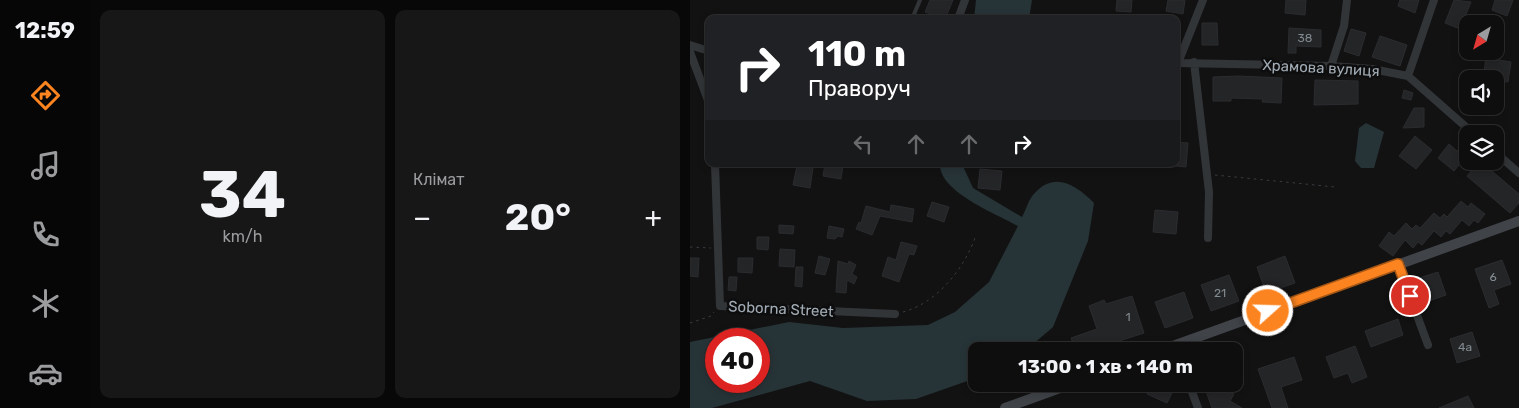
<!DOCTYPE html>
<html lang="uk">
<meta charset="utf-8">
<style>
body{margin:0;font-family:Rubik,sans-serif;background:#171717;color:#f1f3f6;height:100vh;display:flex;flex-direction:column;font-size:19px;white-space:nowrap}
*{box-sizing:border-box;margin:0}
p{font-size:16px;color:#9b9c9e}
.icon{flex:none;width:28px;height:28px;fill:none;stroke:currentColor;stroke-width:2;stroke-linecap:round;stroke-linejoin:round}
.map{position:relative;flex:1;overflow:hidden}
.drawer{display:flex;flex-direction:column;gap:10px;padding:10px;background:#080808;width:600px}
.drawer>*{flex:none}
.guide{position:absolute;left:15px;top:15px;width:475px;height:152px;border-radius:10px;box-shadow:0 2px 8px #0003,0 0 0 1px #2e2e2e;background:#202124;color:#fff;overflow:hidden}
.needle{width:32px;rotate:217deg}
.controls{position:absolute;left:769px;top:15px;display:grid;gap:10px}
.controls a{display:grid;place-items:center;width:45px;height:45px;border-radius:10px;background:#0e0e0e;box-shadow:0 2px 8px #0003,0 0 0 1px #2e2e2e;font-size:25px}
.speed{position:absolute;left:15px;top:328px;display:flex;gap:10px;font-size:25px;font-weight:700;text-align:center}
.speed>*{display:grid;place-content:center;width:65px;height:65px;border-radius:50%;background:#0e0e0e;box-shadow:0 2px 8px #0003,0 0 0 1px #2e2e2e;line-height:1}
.speed .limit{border:8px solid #d22;background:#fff;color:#111}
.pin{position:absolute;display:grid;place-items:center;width:42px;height:42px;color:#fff;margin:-21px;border:2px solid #fff;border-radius:50%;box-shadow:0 1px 5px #0007}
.me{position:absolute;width:55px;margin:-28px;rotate:70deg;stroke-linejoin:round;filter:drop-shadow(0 0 4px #0008)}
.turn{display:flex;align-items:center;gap:18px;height:105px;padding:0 20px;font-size:22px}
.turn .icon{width:65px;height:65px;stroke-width:2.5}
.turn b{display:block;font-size:35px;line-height:42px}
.lanes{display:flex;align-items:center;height:48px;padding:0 20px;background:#0003;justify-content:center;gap:25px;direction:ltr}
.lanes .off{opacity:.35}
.big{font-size:38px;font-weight:700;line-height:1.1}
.drawer .card{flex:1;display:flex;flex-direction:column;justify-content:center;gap:8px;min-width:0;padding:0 18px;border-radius:10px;background:#171717}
.drawer .dial{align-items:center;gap:0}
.dial b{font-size:65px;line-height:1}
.heat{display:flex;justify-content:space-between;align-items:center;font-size:28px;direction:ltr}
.drawer .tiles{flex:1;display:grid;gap:10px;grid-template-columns:repeat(2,1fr)}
.trip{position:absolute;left:278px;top:342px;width:275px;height:50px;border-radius:10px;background:#0e0e0e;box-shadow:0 2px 8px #0003,0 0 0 1px #2e2e2e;font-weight:700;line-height:50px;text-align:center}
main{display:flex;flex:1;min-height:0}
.tab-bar{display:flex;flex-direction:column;width:90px;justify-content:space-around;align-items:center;background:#060606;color:#9b9c9e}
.tab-bar .icon{width:35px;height:35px}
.tab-bar .on{color:#fc8420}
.tab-bar b{font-size:22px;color:#f1f3f6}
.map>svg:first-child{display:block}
.water{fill:#273437;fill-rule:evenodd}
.building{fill:#242527;stroke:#2b2c2f}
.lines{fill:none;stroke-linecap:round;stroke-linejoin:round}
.path{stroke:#383c40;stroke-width:1;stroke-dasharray:2.5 4;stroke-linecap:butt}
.lane{stroke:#323538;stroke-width:4}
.street{stroke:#323538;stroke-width:8}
.secondary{stroke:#404449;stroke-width:10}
.route-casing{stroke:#a45615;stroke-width:12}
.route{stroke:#fc8420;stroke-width:9}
.labels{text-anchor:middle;stroke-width:5;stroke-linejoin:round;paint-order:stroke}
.number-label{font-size:12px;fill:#828a91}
.street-label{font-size:15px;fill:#a2acb5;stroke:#0d0d0e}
</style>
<main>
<nav class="tab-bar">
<b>12:59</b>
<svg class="icon on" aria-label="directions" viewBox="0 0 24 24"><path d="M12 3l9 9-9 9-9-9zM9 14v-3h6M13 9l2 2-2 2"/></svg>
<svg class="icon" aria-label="music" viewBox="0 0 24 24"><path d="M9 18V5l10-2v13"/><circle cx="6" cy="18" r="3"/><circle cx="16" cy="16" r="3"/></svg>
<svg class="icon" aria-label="phone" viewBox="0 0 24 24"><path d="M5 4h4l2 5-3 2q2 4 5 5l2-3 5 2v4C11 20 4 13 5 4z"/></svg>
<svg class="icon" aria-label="climate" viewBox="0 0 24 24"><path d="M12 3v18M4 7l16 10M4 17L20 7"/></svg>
<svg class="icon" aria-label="car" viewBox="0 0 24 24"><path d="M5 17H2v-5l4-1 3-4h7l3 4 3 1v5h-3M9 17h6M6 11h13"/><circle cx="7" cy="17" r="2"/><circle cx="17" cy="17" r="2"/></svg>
</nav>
<section class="drawer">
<div class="tiles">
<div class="card dial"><b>34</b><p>km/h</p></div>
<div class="card"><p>Клімат</p>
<div class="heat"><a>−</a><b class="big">20°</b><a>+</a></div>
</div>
</div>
</section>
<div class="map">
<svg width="829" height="408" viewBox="0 0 829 408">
<rect width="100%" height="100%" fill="#121213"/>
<path class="water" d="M286,0H342L339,19H284Z
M676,123L694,132L684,168H671L665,161L669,128Z
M250,164H272L283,188L332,217C336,210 338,201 343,195C364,170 386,185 404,203L398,241L363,327L335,351H286V378L226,399L177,401L120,381L22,408H0V342L99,322L153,328L238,325L265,312L299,282L328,226C307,214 249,192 250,164ZM26,339H69V381H26Z"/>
<path class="building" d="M240,0H263L255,19L235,12Z
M427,0H442L441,12L426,11Z
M478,0H495L493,14L476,11Z
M596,0H616L615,15L595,13Z
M710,0H729L725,13L708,6Z
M764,0L781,2L770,29L755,23Z
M805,0H823L817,16L802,10Z
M512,23H527L528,45H512Z
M599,28L631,30V47L606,46V53H598Z
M661,29L676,33L669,56L654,51Z
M690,36L717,45L710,66L682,57Z
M796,58L821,62L818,82L793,79Z
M549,76L592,78L591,103L572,102L573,99L541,98V101H523V77Z
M625,80L668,81V104L624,105Z
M714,90L723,93L721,100L712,98Z
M724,108H734V127L713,128Z
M725,136L742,150L726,169L709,156Z
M486,142L498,143L496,167L486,166Z
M759,144L767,151L772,145L778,150V154L764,171L748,158Z
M790,161L829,194V203L820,213L777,176Z
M135,164L153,166L151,179L133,176Z
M107,166L123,168L120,188L103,185Z
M290,169L312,171L310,190L288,188Z
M771,201L778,207L781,203L795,214L788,223L784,220L779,226L772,220L760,234L756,231L751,237L744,231L732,245L728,242L723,248L715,240L703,256L689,246L699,232L704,236L716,223L722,229L726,225L730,228L744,213L750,218L754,214L757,217Z
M242,202L259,207L254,222L237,216Z
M201,205L224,209L222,222L190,216L182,235L166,229L169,222L171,223L176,206L200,212Z
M465,210L488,212L486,234L463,232Z
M89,225L104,226L103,234L89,233Z
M139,226L154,229L152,237L148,236L145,239L137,238Z
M67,237H79L78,250L67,249Z
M211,242L227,246L224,255L219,254L209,282L192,276L198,257L206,260Z
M90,249L105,250L104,267L89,266Z
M129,256L140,259L135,275L125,273Z
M595,256L605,283L576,293L567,267Z
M0,258H9L8,277L0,276Z
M48,258H63L62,273L48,272Z
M812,260L821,284L804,290L809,304L799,308L785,269Z
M148,261L158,264L159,261L166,265L162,274L167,277L164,284L157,280L156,293L146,292Z
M106,267H113L112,287L105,286Z
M748,272L756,295L733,303L726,279Z
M539,275L549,301L521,311L511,285Z
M39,277H47L46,291L38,290Z
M494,292L503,318L475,328L465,302Z
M442,296L454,333L429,341L431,345L415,351H386L381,338L407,329L399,306L414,300L416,304Z
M708,319L713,335L681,347L675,331Z
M782,332L790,356L767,363L760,339Z
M665,346L677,377L662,383L658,373L644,378L636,357Z
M604,357L612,380L591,387L598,408H582L568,369Z
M322,384H347L326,393Z
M462,384H480L479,387L484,389L477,403L457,394Z
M536,385L538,392L544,394L540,401L552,408H522L516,391Z
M778,396L784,408H749Z"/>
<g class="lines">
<path class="path" d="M525,175L645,187
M0,247L21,248
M213,312C247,303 275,268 286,235
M0,323L21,316L24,312"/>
<path class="lane" d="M222,19L230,0"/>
<path class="street" d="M268,19L275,0
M0,45L19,51
M0,52L19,103
M504,62L519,192L518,238
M486,63L641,66L682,69L718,76L784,134
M488,63L513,0
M641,66L654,26L657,0
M718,76L744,0
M805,152L829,173
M25,164L30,306L205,314
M708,264L738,345
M499,384L508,408"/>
<path class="secondary" d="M469,351L829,221
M315,408L381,384"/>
</g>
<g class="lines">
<g class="route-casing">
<path id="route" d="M578,311L708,264L720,296"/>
</g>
<use href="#route" class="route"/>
</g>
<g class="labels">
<g class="number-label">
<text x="615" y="42">38</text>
<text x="803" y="281">6</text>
<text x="530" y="297">21</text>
<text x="438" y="321">1</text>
<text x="775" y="351">4а</text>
</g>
<g class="street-label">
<text transform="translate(631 68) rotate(3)" y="5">Храмова вулиця</text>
<text transform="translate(91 309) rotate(3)" y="5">Soborna Street</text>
</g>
</g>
</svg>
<div class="controls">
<a><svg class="needle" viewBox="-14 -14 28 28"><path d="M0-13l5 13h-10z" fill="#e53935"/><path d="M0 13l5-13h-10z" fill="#9b9c9e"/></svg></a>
<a><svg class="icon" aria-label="sound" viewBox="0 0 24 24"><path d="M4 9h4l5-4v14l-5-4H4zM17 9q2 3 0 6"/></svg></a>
<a><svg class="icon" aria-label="layers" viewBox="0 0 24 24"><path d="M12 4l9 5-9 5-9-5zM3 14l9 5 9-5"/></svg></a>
</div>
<div class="speed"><div class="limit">40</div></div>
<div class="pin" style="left:720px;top:296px;background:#d93025"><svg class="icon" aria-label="arrive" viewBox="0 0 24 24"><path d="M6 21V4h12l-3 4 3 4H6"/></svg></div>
<svg class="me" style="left:578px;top:311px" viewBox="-20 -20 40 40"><circle r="17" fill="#fc8420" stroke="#fff" stroke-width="3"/><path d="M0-11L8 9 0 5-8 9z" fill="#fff"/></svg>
<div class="trip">13:00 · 1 хв · 140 m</div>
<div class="guide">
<div class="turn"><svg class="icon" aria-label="right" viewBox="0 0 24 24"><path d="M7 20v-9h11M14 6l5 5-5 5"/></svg><div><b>110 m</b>Праворуч</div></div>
<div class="lanes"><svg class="icon off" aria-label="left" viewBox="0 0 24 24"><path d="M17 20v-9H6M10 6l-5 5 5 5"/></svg><svg class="icon off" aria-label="ahead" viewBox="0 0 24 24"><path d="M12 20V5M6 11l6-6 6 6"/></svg><svg class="icon off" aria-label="ahead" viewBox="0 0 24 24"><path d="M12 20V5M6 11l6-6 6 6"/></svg><svg class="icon" aria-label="right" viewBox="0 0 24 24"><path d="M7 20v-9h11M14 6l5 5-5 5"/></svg></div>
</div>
</div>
</main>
